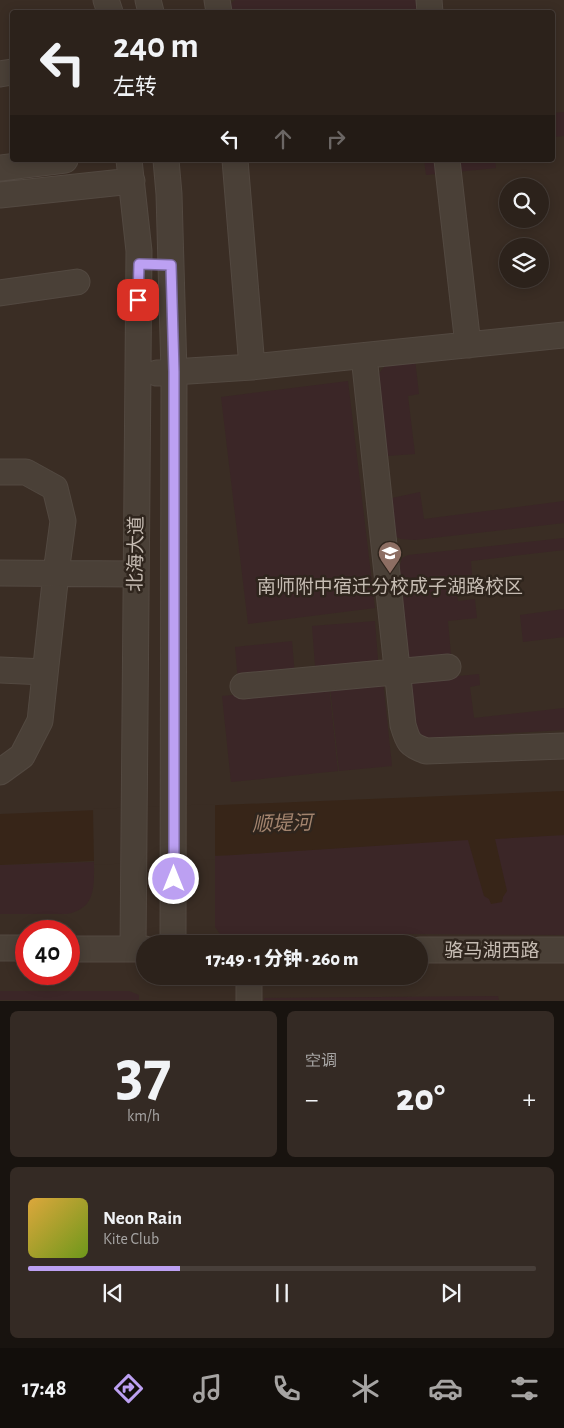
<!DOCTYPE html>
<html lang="zh">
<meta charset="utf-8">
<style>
body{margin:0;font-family:"Alegreya Sans","Noto Sans SC",sans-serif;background:#342a24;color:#f1f3f6;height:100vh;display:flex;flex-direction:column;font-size:19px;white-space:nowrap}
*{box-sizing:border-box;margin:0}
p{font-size:16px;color:#a6a4a3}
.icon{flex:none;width:28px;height:28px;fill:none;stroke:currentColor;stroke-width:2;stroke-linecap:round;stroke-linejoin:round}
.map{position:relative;height:1001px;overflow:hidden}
.details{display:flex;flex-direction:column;gap:10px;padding:10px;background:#18130f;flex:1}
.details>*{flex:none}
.banner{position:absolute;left:10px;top:10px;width:545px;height:152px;border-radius:5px;box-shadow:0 2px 12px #0003,0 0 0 1px #483f3a;background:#2c221b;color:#f1f3f6;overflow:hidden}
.buttons{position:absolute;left:499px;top:178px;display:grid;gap:10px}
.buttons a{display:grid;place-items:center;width:50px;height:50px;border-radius:50%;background:#2c221b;box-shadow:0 2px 12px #0003,0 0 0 1px #483f3a;font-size:25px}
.speed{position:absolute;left:15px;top:920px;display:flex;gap:10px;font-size:25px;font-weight:700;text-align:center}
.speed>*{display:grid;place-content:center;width:65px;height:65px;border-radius:50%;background:#2c221b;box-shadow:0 2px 12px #0003,0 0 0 1px #483f3a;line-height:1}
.speed .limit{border:8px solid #d22;background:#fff;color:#111}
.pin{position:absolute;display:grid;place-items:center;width:42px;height:42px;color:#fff;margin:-21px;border-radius:10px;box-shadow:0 2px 8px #0006}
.me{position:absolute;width:55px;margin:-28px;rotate:0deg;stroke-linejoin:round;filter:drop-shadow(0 0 4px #0008)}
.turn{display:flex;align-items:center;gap:18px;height:105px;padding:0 20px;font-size:22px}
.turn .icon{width:65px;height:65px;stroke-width:2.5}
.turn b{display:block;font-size:35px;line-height:42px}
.lanes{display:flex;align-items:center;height:48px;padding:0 20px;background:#0003;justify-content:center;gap:25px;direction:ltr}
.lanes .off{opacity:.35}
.big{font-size:38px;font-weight:800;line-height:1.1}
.details .card{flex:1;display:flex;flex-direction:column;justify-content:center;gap:8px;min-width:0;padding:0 18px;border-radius:8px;background:#342a24}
.details .dial{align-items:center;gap:0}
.dial b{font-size:65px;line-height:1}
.song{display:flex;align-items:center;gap:15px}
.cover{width:60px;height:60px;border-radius:8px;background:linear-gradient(135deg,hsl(40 70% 55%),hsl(80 70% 35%))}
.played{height:5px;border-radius:2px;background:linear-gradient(90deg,#bca0f2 30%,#483f3a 30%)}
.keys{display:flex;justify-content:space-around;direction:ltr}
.heat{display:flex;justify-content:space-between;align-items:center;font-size:28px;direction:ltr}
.details .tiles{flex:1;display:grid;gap:10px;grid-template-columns:1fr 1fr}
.card:last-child{grid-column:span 2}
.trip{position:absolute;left:136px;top:935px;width:292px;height:50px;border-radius:25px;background:#2c221b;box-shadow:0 2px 12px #0003,0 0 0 1px #483f3a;font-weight:800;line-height:50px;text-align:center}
.tab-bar{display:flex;height:80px;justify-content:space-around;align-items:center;background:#120e0b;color:#a6a4a3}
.tab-bar .icon{width:35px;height:35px}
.tab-bar .on{color:#bca0f2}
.tab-bar b{font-size:22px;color:#f1f3f6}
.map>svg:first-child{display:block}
.green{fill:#3b2627}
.water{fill:#372518}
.pier{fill:#3a2d24}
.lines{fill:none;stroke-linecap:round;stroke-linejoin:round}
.minor-casing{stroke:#534941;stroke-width:27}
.minor{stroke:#4a4037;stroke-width:25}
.route-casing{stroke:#7a689d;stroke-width:12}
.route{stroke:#bca0f2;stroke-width:9}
.labels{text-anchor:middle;stroke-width:5;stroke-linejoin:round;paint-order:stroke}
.street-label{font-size:19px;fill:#c6bcb3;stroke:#2f251d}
.poi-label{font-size:19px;fill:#c6bcb3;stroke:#2f251d}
.water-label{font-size:20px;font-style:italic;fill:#a3846e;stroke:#2f251d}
</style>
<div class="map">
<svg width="564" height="1001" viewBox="0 0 564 1001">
<rect width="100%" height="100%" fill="#3a2d24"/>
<path class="green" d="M235,0H418L419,12H231L230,4Z
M564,112V136L553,137V113Z
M424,160H495L496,168L426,175Z
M415,359L419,394L408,396L415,454L387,456L377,379C384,360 396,361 415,359Z
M348,381L375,608L248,624L221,397Z
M420,492L424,519L564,501V523L415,540L401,539L394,536L390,504L392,498Z
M564,538V550L471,561L472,575L455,577L458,601L475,599L477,618L448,621L451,655L409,660L405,654L398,572L402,558L408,555Z
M564,609V637L523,642L520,615Z
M375,621L378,660L315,666L312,626Z
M292,641L295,676L238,682L235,647Z
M479,674L480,685L470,687L474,718L564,708V730L424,738C420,736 417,734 415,730C411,721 410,694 411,684L418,680Z
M383,680L392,766L339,771L330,686Z
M329,686L338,771L231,782L222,696L275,691L276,699V691Z
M564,835V935L408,934L228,937L220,934L215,927V856L468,839Z
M94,862C94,887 96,908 67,914H0V865Z
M0,991H129L139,995V1000H0Z
M498,996L499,1000H264V998Z"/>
<path class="water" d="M564,791V835L495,839L507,891L503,897L502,902L491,904L489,899L484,896L468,840L234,855L0,865V814Z"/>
<path class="pier" d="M215,804V859L94,865L93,809Z"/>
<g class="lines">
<g class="minor-casing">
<path id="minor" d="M106,0L110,12
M148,0L151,12
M217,0L219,12
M429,0L430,12
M0,74L12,72
M129,160L139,251L133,949
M166,160L169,194L174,373L173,944
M235,160L252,367
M447,160L468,345
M0,168L65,160
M0,195L132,181
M0,293L77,282
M364,356L403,725C408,742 409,745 426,751L564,746
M157,373L252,367L564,335
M0,472H26L55,488L63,521L56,573L40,721L22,756L0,772
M0,573L135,574
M0,670L45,672
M243,686L448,667
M0,948H26
M69,949H145
M420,950H564
M249,1001V976"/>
</g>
<use href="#minor" class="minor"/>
</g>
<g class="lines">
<g class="route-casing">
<path id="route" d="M138,300L139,264L171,265L174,372V879"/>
</g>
<use href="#route" class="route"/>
</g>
<defs>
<g id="school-pin" transform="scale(1.25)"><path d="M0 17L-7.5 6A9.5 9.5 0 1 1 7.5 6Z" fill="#8d6e63" stroke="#2f251d"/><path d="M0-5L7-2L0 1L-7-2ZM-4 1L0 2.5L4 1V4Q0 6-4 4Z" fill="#fff"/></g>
</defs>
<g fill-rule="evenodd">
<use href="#school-pin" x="390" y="553"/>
</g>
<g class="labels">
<g class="street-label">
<text transform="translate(135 554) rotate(-89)" y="7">北海大道</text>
<text x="492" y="957">骆马湖西路</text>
</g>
<g class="poi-label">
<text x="390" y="593">南师附中宿迁分校成子湖路校区</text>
</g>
<g class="water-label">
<text transform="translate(282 823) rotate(-2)" y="7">顺堤河</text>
</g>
</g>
</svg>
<div class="buttons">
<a><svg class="icon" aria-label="search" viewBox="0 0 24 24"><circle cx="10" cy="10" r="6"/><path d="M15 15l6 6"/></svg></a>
<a><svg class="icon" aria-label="layers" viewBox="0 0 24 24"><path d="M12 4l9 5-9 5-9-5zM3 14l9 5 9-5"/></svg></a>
</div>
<div class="speed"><div class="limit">40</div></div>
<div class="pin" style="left:138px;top:300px;background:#d93025"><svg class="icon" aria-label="arrive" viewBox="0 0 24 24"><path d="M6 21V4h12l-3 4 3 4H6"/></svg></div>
<svg class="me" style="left:174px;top:879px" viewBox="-20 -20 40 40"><circle r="17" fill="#bca0f2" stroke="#fff" stroke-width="3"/><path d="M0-11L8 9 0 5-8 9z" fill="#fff"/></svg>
<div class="trip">17:49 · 1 分钟 · 260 m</div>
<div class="banner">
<div class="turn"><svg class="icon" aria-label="left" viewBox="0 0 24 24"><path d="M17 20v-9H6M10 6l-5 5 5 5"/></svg><div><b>240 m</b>左转</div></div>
<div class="lanes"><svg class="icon" aria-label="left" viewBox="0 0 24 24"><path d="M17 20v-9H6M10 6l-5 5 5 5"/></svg><svg class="icon off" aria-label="ahead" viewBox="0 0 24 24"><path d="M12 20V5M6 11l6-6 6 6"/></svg><svg class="icon off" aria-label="right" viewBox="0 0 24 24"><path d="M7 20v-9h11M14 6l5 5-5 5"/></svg></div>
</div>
</div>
<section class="details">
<div class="tiles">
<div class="card dial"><b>37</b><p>km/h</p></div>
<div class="card"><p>空调</p>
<div class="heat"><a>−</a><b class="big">20°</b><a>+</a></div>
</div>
<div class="card">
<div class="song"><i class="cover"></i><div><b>Neon Rain</b><p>Kite Club</p></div></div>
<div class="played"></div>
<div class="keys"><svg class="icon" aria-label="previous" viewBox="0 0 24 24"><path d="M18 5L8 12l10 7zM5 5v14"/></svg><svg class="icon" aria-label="pause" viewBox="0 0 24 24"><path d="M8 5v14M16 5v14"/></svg><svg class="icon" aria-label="next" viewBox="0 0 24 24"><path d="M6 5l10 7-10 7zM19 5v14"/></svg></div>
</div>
</div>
</section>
<nav class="tab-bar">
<b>17:48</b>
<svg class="icon on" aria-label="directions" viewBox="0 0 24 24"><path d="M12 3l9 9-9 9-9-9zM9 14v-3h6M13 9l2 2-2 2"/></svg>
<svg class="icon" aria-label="music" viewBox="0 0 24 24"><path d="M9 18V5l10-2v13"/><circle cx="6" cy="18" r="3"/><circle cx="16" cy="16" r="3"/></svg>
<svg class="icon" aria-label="phone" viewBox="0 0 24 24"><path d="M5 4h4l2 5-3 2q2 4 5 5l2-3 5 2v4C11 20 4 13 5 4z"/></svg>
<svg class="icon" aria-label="climate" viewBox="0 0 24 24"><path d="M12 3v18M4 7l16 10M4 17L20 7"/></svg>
<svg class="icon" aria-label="car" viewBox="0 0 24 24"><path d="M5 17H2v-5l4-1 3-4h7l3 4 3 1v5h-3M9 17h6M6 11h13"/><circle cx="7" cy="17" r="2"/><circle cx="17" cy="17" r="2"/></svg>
<svg class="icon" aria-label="filters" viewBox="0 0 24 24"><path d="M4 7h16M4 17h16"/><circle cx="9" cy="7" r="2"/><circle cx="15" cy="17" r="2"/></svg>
</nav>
